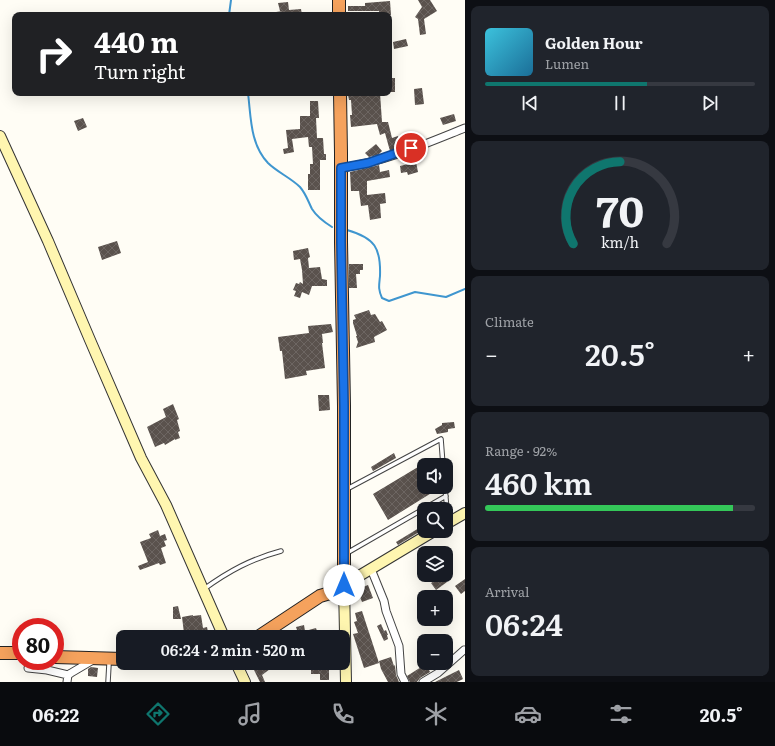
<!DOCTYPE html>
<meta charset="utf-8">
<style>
body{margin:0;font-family:Literata,serif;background:#20242c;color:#f1f3f6;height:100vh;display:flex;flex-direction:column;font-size:15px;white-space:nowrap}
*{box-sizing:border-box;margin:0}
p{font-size:13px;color:#9ea1a6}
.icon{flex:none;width:22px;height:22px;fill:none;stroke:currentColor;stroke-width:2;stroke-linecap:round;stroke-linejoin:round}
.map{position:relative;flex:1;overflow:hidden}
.panel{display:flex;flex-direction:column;gap:6px;padding:6px;background:#0d0f14;width:310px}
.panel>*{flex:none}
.guide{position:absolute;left:12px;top:12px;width:380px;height:84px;border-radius:8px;box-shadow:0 4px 16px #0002;background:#202124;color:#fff;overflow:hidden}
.controls{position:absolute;left:417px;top:458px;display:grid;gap:8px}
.controls a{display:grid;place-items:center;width:36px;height:36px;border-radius:8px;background:#171b24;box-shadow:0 4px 16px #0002;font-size:20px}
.speed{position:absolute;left:12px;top:618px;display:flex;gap:8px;font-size:20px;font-weight:700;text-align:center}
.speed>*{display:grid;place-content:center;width:52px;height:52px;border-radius:50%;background:#171b24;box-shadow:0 4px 16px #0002;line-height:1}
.speed .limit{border:6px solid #d22;background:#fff;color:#111}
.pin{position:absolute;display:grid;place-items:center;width:34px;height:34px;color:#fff;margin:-17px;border:2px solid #fff;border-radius:50%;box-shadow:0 1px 4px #0007}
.me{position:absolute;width:44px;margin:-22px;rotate:0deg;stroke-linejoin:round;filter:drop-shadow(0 0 3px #0008)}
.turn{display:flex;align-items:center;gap:14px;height:84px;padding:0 16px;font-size:18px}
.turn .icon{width:52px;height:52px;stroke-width:2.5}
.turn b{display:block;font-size:28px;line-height:34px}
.big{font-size:30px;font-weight:600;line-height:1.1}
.panel .tile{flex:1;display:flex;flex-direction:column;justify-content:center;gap:6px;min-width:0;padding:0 14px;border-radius:8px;background:#20242c}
.panel .dial{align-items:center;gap:0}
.dial svg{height:104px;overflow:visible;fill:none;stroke:#363941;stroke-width:7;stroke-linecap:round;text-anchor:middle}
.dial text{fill:#f1f3f6;stroke:none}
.song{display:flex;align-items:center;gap:12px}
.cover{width:48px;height:48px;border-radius:6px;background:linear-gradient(135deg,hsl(190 70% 55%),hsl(200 70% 35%))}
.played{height:4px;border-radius:2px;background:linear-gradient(90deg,#0f766e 60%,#363941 60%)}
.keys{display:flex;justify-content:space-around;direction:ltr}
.heat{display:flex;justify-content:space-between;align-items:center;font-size:22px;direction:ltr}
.charge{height:6px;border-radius:3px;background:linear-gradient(90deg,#34c759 92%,#363941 0)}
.trip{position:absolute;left:116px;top:630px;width:234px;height:40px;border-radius:8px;background:#171b24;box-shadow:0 4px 16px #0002;font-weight:600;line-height:40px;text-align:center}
.menu{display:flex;height:64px;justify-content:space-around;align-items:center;background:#090b0e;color:#9ea1a6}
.menu .icon{width:28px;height:28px}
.menu .on{color:#0f766e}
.menu b{font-size:18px;color:#f1f3f6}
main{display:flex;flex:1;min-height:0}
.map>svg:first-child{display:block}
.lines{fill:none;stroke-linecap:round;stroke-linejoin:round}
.stream{stroke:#3f96cf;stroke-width:2}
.building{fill:url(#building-cross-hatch)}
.lane-casing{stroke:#444;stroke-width:5.5}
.street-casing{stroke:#444;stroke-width:9}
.secondary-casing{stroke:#333;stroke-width:12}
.highway-casing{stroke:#222;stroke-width:14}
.lane{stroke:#fff;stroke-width:3.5}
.street{stroke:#fff;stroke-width:7}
.secondary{stroke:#fff6b0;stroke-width:10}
.highway{stroke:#f5a25d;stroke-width:12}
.route-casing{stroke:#114b97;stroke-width:10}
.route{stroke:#1a73e8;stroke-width:7}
</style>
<main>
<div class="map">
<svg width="465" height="682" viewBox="0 0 465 682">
<defs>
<pattern id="building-cross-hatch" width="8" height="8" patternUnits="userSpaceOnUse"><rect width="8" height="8" fill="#5a524d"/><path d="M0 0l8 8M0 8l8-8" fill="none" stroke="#6d6662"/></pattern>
</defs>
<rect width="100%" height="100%" fill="#fffdf5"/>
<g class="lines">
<path class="stream" d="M229,15L231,0
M248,93C251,117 250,144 268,163C277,172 291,178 300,187C306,194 308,201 312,209C317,217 324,222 332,227
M347,230C375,238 381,248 380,276C379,286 378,289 382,298L389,301L415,292L446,297L465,289"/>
</g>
<path class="building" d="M418,0H430L437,11L424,19L426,34L420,35L418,19L415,17L422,7Z
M390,1L391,15H379V11H348V6H365V3Z
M288,2L289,10L301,9L302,15H276V12L283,11H280L278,3Z
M406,39L408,46L394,49L393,42Z
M389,78H395V92H389Z
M422,88L424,104L415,105L414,89Z
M352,93H380L382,122H388L392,138L398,136L401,147L390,151L385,133L380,135L377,124L351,127L350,115H352L351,100H349L348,95H352Z
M310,101H318L319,118H316L317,138H323L324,154H326V160H320V190H308V174H310V164H313L312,147H309L308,137L292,139L294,152L284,154L283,149L288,148L286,130L300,129V116H310Z
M454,114L456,121L443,125L440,118Z
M83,118L87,127L78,131L74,121Z
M376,144L382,151L378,155L369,157L365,153Z
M416,162L418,172L408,175L407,172L401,173L400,166Z
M379,165L380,172L389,170L390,177L367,181V195L385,193L386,203L380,204L381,218L370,220L368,205L361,206L359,191H351L350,172Z
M117,241L121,253L102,260L98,247Z
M308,248L310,257L308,258L309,268L320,267L322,279L327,280V286H312L309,295L302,292L300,298L294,296L296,291L293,290L296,283L299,284L300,282L303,284L302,270L300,259L294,260L293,251Z
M349,264H363V270H360V274H356L357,288H349Z
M369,310L371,315L375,314L380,322L382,321L387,330L374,337L375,342L356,348L358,342L356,336H357L353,323V320L356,319L354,315Z
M331,324L333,332L322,334L323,343H322L325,368L306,371L307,375L285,379L282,351H280L278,337L309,333L308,326Z
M318,395H329L330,410L319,411Z
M173,404L179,419L177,420L180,431L178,432L180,438L175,440V439L165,445L164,443L155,447L147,427L166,417L163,409Z
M454,422L455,428L448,429V432L437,434L435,429L442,425V423Z
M394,453L396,458L373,471L371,467Z
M418,467L424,476V487H430L433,492L388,520L373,494Z
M424,525V529L398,545L396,542Z
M158,530L160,536L165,534L167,540L164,541L166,546L161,548L166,563L160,565L159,563L140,570L138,566L148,562L140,542L151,538L149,534Z
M443,576L447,582L436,590L431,583Z
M465,579V591L461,594L455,586Z
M368,585L373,598L362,602L357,589Z
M178,606L181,619H173V607Z
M362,611L379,663L364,668L353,634L358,633L354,622L357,621L355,613Z
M193,615V616L201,615L203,628L207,627L208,632L197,634V632L184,633L182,617Z
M381,624L384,631L386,630L388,635H387L388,639L384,641L377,626Z
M304,625L305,631L316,628L319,637H295L293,631L297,630L296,627Z
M391,657L394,666L395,665L396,675L399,682H388L381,669L379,661Z
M267,663L270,669L262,675L265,682H260L253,668L260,664L261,666Z
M311,663H329V680H320V674H311Z
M426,664L430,672L420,678L417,682H410L407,676Z
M91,667L98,668L97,677L88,676V669Z
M459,670L463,679L457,682H435Z"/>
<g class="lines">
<g class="lane-casing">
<path id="lane" d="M445,487L448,522
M347,489L441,439L443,465
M347,553L446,496
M204,589C229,571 251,559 281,551
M108,662L109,664L108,682"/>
</g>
<g class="street-casing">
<path id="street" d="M341,168C384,162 425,144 465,128
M371,569L384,601L386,611L399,646L401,674L405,682
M28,668L47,670L68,675
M67,682L68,675L71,673L93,660
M423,682L438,673L464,650"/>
</g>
<g class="secondary-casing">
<path id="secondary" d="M0,136L48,241L90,340L141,458L166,505L224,637
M446,524L465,513
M236,663L245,682
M346,682L344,585L434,531"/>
</g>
<g class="highway-casing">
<path id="highway" d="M339,0V15
M258,637L320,596L330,593L344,585V406L341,242V153L340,93
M0,653H21
M55,657L123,659"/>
</g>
<use href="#lane" class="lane"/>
<use href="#street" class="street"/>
<use href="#secondary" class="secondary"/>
<use href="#highway" class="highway"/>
</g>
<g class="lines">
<g class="route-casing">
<path id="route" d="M344,585V406L341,242V168L368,163L411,148"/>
</g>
<use href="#route" class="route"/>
</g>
</svg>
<div class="controls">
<a><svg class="icon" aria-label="sound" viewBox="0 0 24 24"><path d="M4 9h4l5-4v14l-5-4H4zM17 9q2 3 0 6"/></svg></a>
<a><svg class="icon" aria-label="search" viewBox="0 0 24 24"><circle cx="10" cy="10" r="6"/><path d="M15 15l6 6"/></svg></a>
<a><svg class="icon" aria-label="layers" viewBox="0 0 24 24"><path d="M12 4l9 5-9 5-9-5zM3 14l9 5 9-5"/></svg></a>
<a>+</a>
<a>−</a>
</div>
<div class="speed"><div class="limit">80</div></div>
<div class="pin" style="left:411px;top:148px;background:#d93025"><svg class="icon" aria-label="arrive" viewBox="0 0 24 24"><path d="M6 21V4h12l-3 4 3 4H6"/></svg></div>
<svg class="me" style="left:344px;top:585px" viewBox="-20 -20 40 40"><circle r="19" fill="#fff"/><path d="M0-13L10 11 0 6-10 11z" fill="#1a73e8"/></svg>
<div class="trip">06:24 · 2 min · 520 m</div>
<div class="guide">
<div class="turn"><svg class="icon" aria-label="right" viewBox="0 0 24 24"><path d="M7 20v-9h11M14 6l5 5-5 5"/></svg><div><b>440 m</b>Turn right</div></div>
</div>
</div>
<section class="panel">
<div class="tile">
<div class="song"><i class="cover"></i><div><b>Golden Hour</b><p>Lumen</p></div></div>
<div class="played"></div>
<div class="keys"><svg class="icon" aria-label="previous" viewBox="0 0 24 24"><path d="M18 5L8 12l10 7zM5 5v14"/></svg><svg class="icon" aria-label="pause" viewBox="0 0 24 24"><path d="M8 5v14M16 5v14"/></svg><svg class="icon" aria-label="next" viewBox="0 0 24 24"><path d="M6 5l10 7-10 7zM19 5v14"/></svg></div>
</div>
<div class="tile dial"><svg viewBox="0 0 100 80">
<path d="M14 69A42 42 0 1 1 86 69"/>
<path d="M14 69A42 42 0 0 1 50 6" stroke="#0f766e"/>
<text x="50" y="56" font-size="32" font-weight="700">70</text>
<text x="50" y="72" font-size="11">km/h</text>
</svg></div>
<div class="tile"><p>Climate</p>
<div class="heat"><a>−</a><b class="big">20.5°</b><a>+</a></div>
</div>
<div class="tile"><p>Range · 92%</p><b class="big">460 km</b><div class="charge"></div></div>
<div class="tile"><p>Arrival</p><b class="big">06:24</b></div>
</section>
</main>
<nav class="menu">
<b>06:22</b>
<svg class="icon on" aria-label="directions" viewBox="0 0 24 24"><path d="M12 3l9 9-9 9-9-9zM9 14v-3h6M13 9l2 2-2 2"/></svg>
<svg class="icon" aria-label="music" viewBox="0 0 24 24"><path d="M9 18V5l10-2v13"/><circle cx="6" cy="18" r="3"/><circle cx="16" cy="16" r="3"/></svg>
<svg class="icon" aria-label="phone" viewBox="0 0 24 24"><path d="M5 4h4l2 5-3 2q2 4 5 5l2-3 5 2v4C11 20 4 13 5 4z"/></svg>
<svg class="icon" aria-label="climate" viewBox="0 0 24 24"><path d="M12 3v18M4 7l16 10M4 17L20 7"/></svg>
<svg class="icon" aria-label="car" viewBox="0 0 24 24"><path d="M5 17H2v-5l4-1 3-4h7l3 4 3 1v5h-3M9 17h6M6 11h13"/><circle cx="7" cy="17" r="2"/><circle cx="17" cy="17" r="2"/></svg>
<svg class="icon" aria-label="filters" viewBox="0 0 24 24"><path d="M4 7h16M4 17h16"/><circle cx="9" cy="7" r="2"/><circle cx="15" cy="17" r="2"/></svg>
<b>20.5°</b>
</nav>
